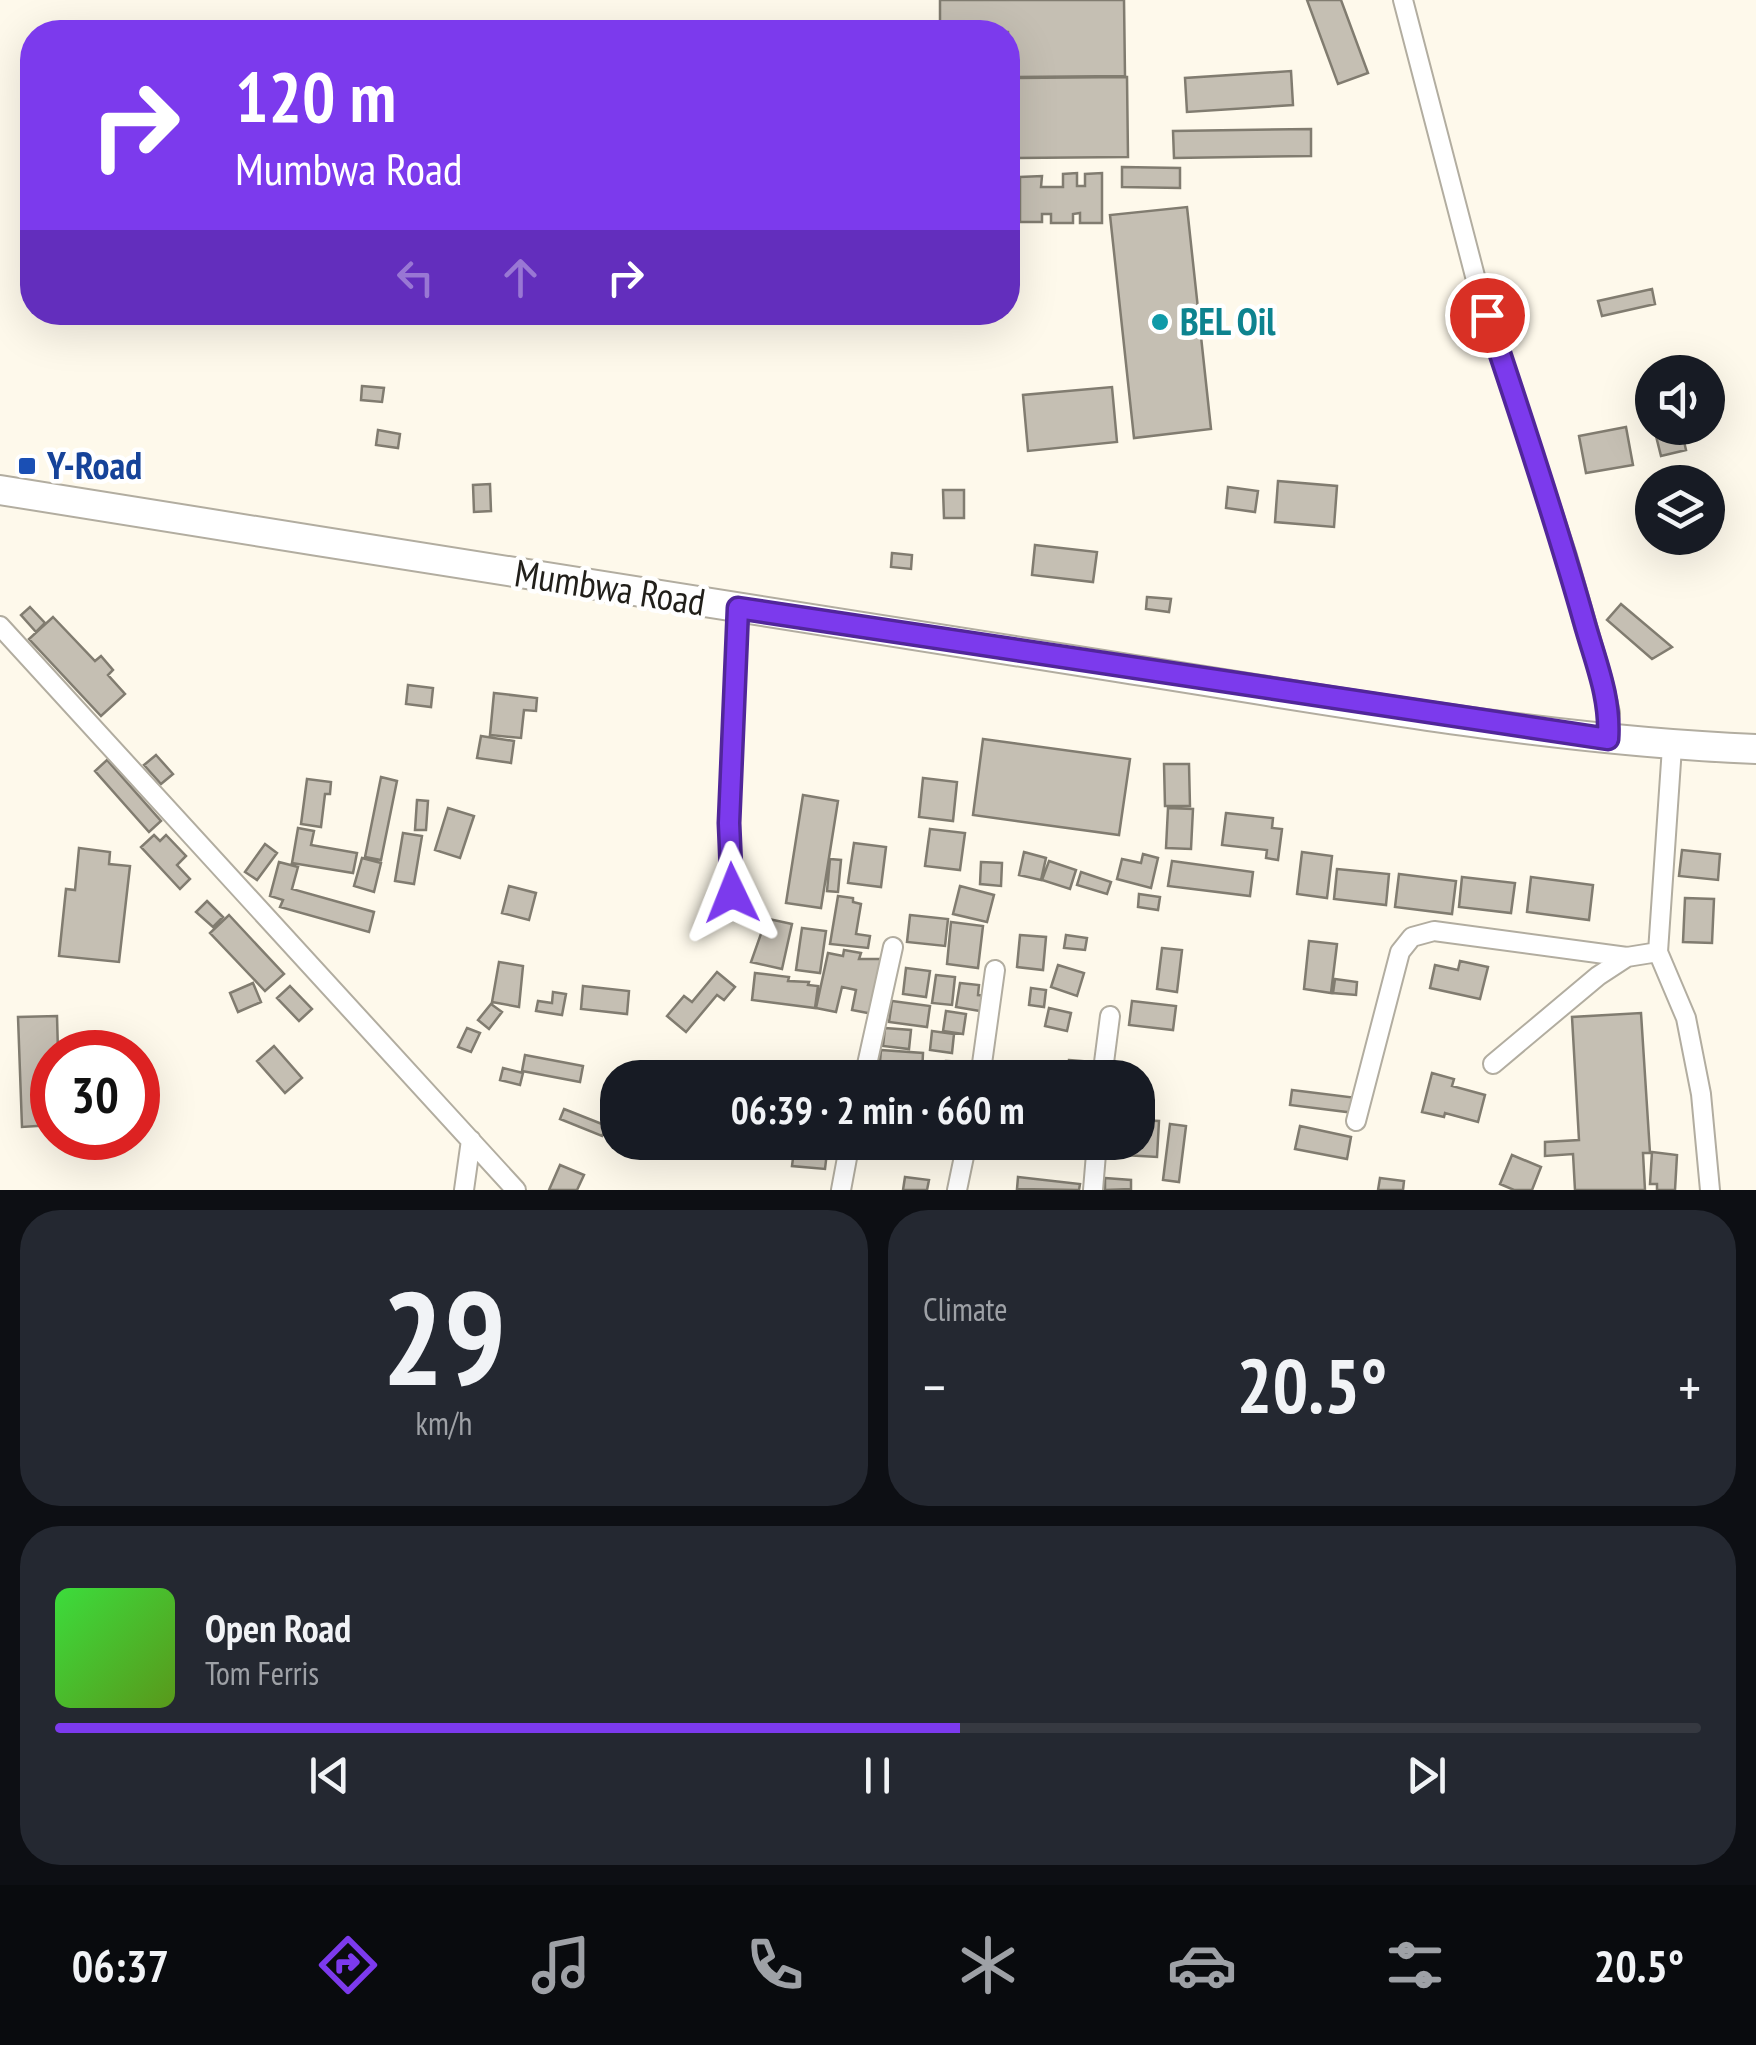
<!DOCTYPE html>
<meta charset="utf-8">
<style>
body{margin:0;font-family:"PT Sans Narrow",sans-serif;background:#242831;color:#f1f3f6;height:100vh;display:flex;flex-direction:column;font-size:38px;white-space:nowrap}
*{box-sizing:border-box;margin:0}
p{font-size:32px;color:#9ea1a6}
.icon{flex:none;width:55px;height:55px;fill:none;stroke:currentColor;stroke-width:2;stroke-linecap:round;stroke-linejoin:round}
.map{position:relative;height:1190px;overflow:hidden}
.panel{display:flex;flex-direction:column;gap:20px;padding:20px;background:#0d0f14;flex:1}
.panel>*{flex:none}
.top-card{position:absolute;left:20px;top:20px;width:1000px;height:305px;border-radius:40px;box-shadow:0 10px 40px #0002;background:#7c3aed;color:#fff;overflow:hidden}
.controls{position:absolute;left:1635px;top:355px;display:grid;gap:20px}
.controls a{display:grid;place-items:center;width:90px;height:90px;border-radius:50%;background:#171b24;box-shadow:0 10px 40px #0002;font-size:50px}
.speed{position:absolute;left:30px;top:1030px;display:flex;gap:20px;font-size:50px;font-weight:700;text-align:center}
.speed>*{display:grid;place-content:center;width:130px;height:130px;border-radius:50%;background:#171b24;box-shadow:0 10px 40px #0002;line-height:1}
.speed .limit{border:15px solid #d22;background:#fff;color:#111}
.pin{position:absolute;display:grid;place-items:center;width:85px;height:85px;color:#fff;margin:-42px;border:5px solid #fff;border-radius:50%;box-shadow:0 2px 10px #0007}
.me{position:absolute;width:110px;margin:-55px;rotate:358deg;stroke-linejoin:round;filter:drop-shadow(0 0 8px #0008)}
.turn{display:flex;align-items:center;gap:35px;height:210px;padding:0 50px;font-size:45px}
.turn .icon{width:130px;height:130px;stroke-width:2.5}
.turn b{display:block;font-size:70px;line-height:85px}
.lanes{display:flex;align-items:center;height:95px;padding:0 50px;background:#0003;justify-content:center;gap:50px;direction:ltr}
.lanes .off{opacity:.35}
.big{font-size:75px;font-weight:700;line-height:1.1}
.panel .tile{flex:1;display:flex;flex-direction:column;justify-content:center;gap:15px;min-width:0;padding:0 35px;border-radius:40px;background:#242831}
.panel .dial{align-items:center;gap:0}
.dial b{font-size:130px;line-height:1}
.song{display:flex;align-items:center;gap:30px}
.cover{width:120px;height:120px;border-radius:15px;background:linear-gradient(135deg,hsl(120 70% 55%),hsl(90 70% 35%))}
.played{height:10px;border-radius:5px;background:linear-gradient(90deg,#7c3aed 55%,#363941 55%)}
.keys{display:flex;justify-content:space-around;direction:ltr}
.heat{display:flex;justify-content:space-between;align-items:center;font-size:55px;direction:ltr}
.panel .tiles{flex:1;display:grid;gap:20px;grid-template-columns:1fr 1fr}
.tile:last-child{grid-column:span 2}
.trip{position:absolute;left:600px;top:1060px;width:555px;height:100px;border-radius:40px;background:#171b24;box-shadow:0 10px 40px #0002;font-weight:700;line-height:100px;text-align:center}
.dock{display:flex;height:160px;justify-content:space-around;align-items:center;background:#090b0e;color:#9ea1a6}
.dock .icon{width:70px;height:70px}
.dock .current{color:#7c3aed}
.dock b{font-size:45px;color:#f1f3f6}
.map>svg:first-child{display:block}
.building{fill:#c5bfb3;stroke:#817c70;stroke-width:2.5}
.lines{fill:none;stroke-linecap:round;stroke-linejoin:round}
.minor-casing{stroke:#b2ada0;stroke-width:22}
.primary-casing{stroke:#b2ada0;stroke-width:32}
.minor{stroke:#fff;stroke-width:18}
.primary{stroke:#fff;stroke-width:28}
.route-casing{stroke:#51269a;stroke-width:25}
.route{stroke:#7c3aed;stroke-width:18}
.culture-dot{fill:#0f9aa8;stroke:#fff;stroke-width:4}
.transit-dot{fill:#1a4fb4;stroke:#fff;stroke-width:4}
.labels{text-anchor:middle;stroke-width:9;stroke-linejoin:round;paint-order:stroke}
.culture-label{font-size:38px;font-weight:bold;fill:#0d838f;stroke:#fff;text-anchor:start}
.transit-label{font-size:38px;font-weight:bold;fill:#164399;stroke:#fff;text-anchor:start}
.street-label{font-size:38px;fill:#211f1a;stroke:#fff}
</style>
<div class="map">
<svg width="1756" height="1190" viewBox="0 0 1756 1190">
<rect width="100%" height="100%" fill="#fef9eb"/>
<path class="building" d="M940,0H1124L1125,76L1008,77V32H940Z
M1307,0H1341L1368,73L1338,84Z
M1291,71L1293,105L1187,112L1185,78Z
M1127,77L1128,157L1008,158V78Z
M1311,129V156L1174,158L1173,131Z
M1122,167L1180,168V188L1122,187Z
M1077,173V186H1085V174L1102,173V223H1080V213L1073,214V223H1051V214H1042V222H1020V177L1042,176L1041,187H1063V174Z
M1187,207L1211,429L1134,438L1110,215Z
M1652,289L1655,304L1602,316L1598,301Z
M362,386L384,388L382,402L361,400Z
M1112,387L1117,442L1028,451L1023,395Z
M1626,427L1633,465L1586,473L1579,436Z
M1654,428H1681L1686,450L1661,456Z
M378,430L400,434L398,448L376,445Z
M1278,481L1337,486L1334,527L1275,522Z
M490,484L491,511L474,512L473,485Z
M1228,487L1258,491L1255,512L1226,508Z
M943,490H964V518H944Z
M1035,545L1097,552L1093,582L1032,575Z
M892,553L912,555L911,569L891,567Z
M1147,597L1171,599L1169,612L1146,609Z
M1621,604L1672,647L1652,659L1607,620Z
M30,607L45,623L36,632L21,615Z
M53,617L95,661L101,656L113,670L108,675L125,694L101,716L29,639Z
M408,685L433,688L431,707L406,704Z
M494,693L537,698L536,711L524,710L521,738L490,735Z
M481,736L514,741L511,763L477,758Z
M983,739L1130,759L1119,835L973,815Z
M156,755L173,774L161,784L144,765Z
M107,760L161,821L149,832L95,771Z
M1164,764H1189L1190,806H1165Z
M381,777L397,781L381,860L365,857Z
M923,778L957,782L953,821L919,817Z
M307,779L331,782L330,794H325L321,827L301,824Z
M803,795L838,801L821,908L786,903Z
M417,800L428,801L426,830H415Z
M448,808L474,816L460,858L435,850Z
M1168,808L1193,809L1191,849L1166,848Z
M1226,813L1273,818L1272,828L1282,829L1278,860L1266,858L1267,850L1222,845Z
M298,828L314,831L311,845L357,853L353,873L292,863Z
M930,829L965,833L960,870L925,866Z
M403,833L422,836L414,884L395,881Z
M154,835L160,841L166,835L186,856L177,865L190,879L180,889L141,847Z
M854,843L886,847L881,887L848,883Z
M265,844L277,853L257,880L245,872Z
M79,848L110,852L109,864L130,866L119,962L59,956L66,889L75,890Z
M1682,850L1720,854L1718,880L1679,876Z
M1024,852L1046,858L1041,880L1019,875Z
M1302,852L1332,856L1327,898L1297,894Z
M1143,854L1158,858L1151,888L1117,879L1122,859L1141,863Z
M362,858L381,863L374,892L354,886Z
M830,859L841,860L838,892L827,891Z
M1049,861L1076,870L1070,889L1042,880Z
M1172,861L1253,872L1250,896L1168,886Z
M279,862L298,867L292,889L374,912L369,932L280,907L283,900L270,896Z
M981,862L1002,863L1001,886L980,884Z
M1337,869L1389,874L1386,905L1334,899Z
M1081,872L1111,882L1107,894L1077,885Z
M1399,874L1456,881L1452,914L1395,907Z
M1462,877L1515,883L1511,913L1459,907Z
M1531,877L1593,885L1589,920L1527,912Z
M509,886L536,893L529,920L502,913Z
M960,886L994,895L987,922L953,914Z
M1139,894L1160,897L1158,910L1138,907Z
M838,896L853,898V902L861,904L856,934L870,936L868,948L830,944Z
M1685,898L1714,899L1712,943L1683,942Z
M207,901L223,917L213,927L196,912Z
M229,915L284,974L265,991L210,933Z
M910,915L948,919L945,946L907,942Z
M760,917L792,924L782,969L751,962L762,931L758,930Z
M951,922L983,926L978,968L947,964Z
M802,928L826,931L820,973L796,970Z
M1020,935L1046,937L1043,970L1017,967Z
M1066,935L1087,938L1085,950L1064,948Z
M1309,941L1337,944L1331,993L1304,989Z
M1162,948L1182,950L1177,992L1157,989Z
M844,950L861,953L859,959H885L873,1014L852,1010L856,990L842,987L836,1012L816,1008L828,953L843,956Z
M1460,961L1488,967L1480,999L1430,988L1435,965L1458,970Z
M499,962L523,966L519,1007L492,1002Z
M1058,965L1084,973L1077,996L1051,987Z
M906,968L930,971L926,997L903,994Z
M717,972L735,987L724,1000L717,995L686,1032L667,1016L684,996L692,1002Z
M755,973L789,977L788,981L809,982L808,985L818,986L815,1008L752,1000Z
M936,975L955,977L952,1005L932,1003Z
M1335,979L1357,982L1356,995L1333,993Z
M253,983L261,1002L238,1012L230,993Z
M960,983L979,985L978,995L989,996L986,1012L956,1007Z
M290,986L312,1009L299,1021L277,998Z
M583,986L629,991L627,1014L581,1009Z
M1031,988L1046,990L1044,1007L1029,1005Z
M553,992L566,994L562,1015L536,1011L538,1001L552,1003Z
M892,1001L930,1006L927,1027L889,1022Z
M1132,1001L1176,1006L1173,1030L1129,1025Z
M491,1004L502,1012L489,1029L478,1020Z
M1049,1008L1071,1013L1067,1031L1045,1026Z
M946,1011L966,1014L963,1034L943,1031Z
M1641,1013L1650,1153H1643L1645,1190H1575L1573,1154L1545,1156V1142L1579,1140L1572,1017Z
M57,1016L58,1052H52V1125L22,1127L18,1017Z
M467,1028L480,1033L471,1052L458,1047Z
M885,1028L911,1030L909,1049L883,1046Z
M932,1031L954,1034L952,1053L930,1050Z
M274,1046L302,1078L285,1093L257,1061Z
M881,1050L923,1053L922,1075L879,1073Z
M525,1055L583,1066L580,1082L522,1071Z
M1069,1060L1092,1062L1090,1078H1068Z
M946,1061L967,1062L966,1076L974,1078H917L945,1077Z
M503,1068L523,1073L520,1085L500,1080Z
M1432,1073L1454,1079L1452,1086L1485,1095L1478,1122L1445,1113L1444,1117L1422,1112Z
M1292,1090L1357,1098L1355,1113L1290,1105Z
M564,1109L607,1126L602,1136L560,1119Z
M1138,1120L1159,1121L1157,1157L1124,1155V1142H1138Z
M1170,1124L1186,1126L1179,1182L1163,1180Z
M1300,1126L1351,1137L1347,1159L1295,1149Z
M795,1142L828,1144L825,1169L792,1166Z
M1053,1142H1083V1153L1053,1150Z
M1652,1152L1677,1155L1675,1190H1657V1184H1650Z
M1512,1155L1541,1167L1532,1190H1514L1500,1184Z
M560,1165L584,1175L577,1190H549Z
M905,1177L929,1180L927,1190H903Z
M1018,1177L1080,1184L1079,1190L1017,1189Z
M1105,1178L1131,1180V1189L1105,1190Z
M1380,1178L1404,1181L1403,1190H1378Z"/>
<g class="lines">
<g class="minor-casing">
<path id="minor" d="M1403,0L1476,280L1567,556L1602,678L1610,713L1607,739
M738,609L729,823L732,893L742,907
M0,626L516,1190
M1672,747L1658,952L1686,1018L1701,1094L1710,1190
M1493,1064L1598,976L1627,957L1658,952
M864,1078L893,947
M980,1078L995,970
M1102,1078L1110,1016
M1356,1121L1400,952L1412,937L1434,931L1627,957
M464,1190L471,1140
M841,1190L850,1142
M957,1190L967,1142
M1093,1190L1097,1142"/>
</g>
<g class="primary-casing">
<path id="primary" d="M0,490C370,549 740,610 1110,666C1324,699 1540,740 1756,749"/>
</g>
<use href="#minor" class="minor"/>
<use href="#primary" class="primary"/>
</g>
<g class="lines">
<g class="route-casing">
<path id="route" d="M732,893L729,823L738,608L1608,739C1611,697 1595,661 1584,621C1555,518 1521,416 1487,315"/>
</g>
<use href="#route" class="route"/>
</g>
<circle class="culture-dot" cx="1160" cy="322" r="10"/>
<rect class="transit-dot" x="17" y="456" width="20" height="20" rx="5"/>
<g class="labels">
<g class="culture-label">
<text x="1180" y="335">BEL Oil</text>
</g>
<g class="transit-label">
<text x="47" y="479">Y-Road</text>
</g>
<g class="street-label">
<text transform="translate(610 588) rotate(9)" y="13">Mumbwa Road</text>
</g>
</g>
</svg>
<div class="controls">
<a><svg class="icon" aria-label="sound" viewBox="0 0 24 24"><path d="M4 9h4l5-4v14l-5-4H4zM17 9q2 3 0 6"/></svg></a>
<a><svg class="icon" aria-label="layers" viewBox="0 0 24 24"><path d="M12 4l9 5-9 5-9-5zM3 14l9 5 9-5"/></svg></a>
</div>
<div class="speed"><div class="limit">30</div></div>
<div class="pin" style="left:1487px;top:315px;background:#d93025"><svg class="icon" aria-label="arrive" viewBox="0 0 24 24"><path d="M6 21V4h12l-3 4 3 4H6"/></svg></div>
<svg class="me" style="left:732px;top:893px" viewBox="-20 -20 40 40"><path d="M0-17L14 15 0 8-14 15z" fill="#7c3aed" stroke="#fff" stroke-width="4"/></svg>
<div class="trip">06:39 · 2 min · 660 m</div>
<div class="top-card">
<div class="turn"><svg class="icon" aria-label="right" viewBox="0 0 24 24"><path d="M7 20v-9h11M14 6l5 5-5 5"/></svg><div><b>120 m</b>Mumbwa Road</div></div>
<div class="lanes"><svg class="icon off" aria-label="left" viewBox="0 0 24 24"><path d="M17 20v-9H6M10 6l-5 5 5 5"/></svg><svg class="icon off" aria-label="ahead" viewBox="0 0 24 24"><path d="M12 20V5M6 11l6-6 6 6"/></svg><svg class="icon" aria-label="right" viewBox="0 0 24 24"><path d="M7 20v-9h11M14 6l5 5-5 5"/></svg></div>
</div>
</div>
<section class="panel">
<div class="tiles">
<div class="tile dial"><b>29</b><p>km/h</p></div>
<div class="tile"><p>Climate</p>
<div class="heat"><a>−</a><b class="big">20.5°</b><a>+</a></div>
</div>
<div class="tile">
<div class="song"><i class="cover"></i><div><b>Open Road</b><p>Tom Ferris</p></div></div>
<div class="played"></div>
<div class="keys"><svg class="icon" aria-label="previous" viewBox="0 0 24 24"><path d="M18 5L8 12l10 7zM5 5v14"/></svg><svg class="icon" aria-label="pause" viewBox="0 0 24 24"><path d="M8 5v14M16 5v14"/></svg><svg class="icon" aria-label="next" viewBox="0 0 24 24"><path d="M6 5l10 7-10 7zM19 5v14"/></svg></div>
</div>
</div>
</section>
<nav class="dock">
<b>06:37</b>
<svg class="icon current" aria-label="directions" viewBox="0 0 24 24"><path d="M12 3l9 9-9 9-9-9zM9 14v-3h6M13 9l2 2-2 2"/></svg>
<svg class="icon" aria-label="music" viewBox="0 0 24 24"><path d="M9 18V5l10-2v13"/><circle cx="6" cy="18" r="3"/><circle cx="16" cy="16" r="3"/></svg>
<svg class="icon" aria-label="phone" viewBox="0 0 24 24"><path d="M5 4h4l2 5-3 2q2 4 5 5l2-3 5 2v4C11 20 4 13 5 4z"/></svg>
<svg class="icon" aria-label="climate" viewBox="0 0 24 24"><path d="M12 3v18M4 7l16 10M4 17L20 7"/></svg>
<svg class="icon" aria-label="car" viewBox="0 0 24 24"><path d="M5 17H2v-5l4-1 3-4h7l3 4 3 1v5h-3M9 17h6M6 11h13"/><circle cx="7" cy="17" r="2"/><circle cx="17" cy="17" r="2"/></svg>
<svg class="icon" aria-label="filters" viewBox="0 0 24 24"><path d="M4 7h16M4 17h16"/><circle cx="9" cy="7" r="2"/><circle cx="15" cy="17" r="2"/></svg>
<b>20.5°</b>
</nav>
